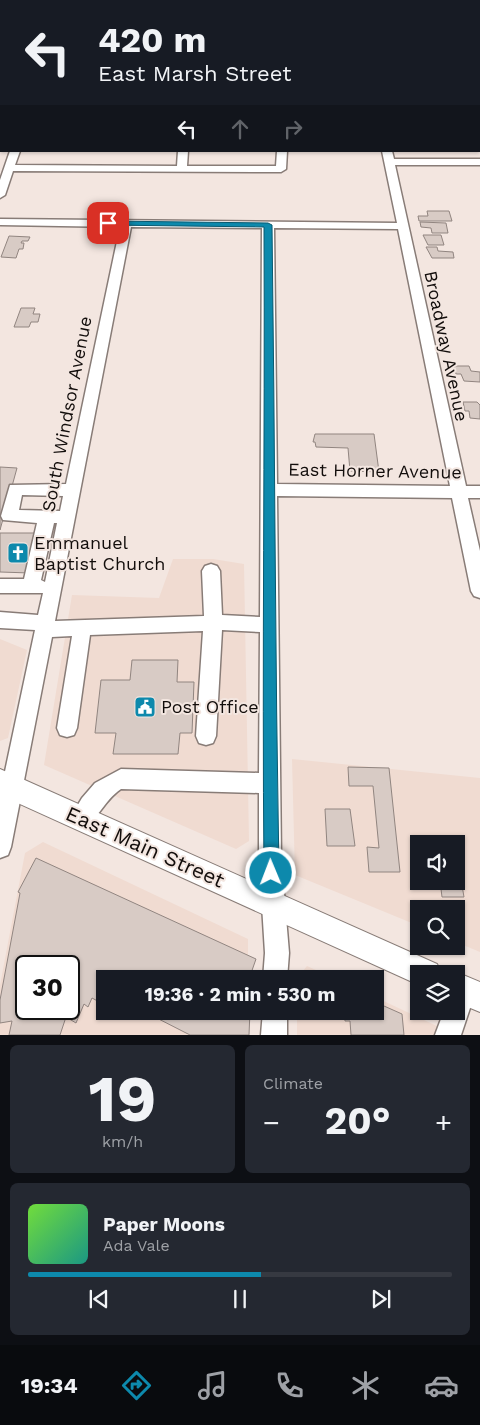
<!DOCTYPE html>
<meta charset="utf-8">
<style>
body{margin:0;font-family:"Work Sans",sans-serif;background:#242831;color:#f1f3f6;height:100vh;display:flex;flex-direction:column;font-size:19px;white-space:nowrap}
*{box-sizing:border-box;margin:0}
p{font-size:16px;color:#9ea1a6}
.icon{flex:none;width:28px;height:28px;fill:none;stroke:currentColor;stroke-width:2;stroke-linecap:round;stroke-linejoin:round}
.map{position:relative;height:1035px;overflow:hidden}
.panel{display:flex;flex-direction:column;gap:10px;padding:10px;background:#0d0f14;flex:1}
.panel>*{flex:none}
.guide{position:absolute;left:0px;top:0px;width:480px;height:152px;box-shadow:0 1px 4px #0004;background:#171b24;color:#f1f3f6;overflow:hidden}
.tools{position:absolute;left:410px;top:835px;display:grid;gap:10px}
.tools a{display:grid;place-items:center;width:55px;height:55px;border-radius:0px;background:#171b24;box-shadow:0 1px 4px #0004;font-size:25px}
.speed{position:absolute;left:15px;top:955px;display:flex;gap:10px;font-size:25px;font-weight:700;text-align:center}
.speed>*{display:grid;place-content:center;width:65px;height:65px;border-radius:50%;background:#171b24;box-shadow:0 1px 4px #0004;line-height:1}
.speed .limit{border:2px solid #111;border-radius:8px;background:#fff;color:#111}
.pin{position:absolute;display:grid;place-items:center;width:42px;height:42px;color:#fff;margin:-21px;border-radius:10px;box-shadow:0 2px 8px #0006}
.me{position:absolute;width:55px;margin:-28px;rotate:359deg;stroke-linejoin:round;filter:drop-shadow(0 0 4px #0008)}
.turn{display:flex;align-items:center;gap:18px;height:105px;padding:0 15px;font-size:22px}
.turn .icon{width:65px;height:65px;stroke-width:2.5}
.turn b{display:block;font-size:35px;line-height:42px}
.lanes{display:flex;align-items:center;height:48px;padding:0 15px;background:#0003;justify-content:center;gap:25px;direction:ltr}
.lanes .off{opacity:.35}
.big{font-size:38px;font-weight:700;line-height:1.1}
.panel .card{flex:1;display:flex;flex-direction:column;justify-content:center;gap:8px;min-width:0;padding:0 18px;border-radius:8px;background:#242831}
.panel .dial{align-items:center;gap:0}
.dial b{font-size:65px;line-height:1}
.song{display:flex;align-items:center;gap:15px}
.cover{width:60px;height:60px;border-radius:8px;background:linear-gradient(135deg,hsl(100 70% 55%),hsl(170 70% 35%))}
.played{height:5px;border-radius:2px;background:linear-gradient(90deg,#0d89ac 55%,#363941 55%)}
.keys{display:flex;justify-content:space-around;direction:ltr}
.heat{display:flex;justify-content:space-between;align-items:center;font-size:28px;direction:ltr}
.panel .tiles{flex:1;display:grid;gap:10px;grid-template-columns:1fr 1fr}
.card:last-child{grid-column:span 2}
.trip{position:absolute;left:96px;top:970px;width:288px;height:50px;border-radius:0px;background:#171b24;box-shadow:0 1px 4px #0004;font-weight:700;line-height:50px;text-align:center}
.dock{display:flex;height:80px;justify-content:space-around;align-items:center;background:#090b0e;color:#9ea1a6}
.dock .icon{width:35px;height:35px}
.dock .active{color:#0d89ac}
.dock b{font-size:22px;color:#f1f3f6}
.map>svg:first-child{display:block}
.built{fill:#f0dbd1;fill-rule:evenodd}
.building{fill:#d8cbc5;stroke:#918580;fill-rule:evenodd}
.lines{fill:none;stroke-linecap:round;stroke-linejoin:round}
.minor-casing{stroke:#887c77;stroke-width:3}
.major-casing{stroke:#887c77;stroke-width:2}
.highway-casing{stroke:#887c77;stroke-width:2}
.minor{fill:#fff;fill-rule:evenodd}
.major{fill:#fff;fill-rule:evenodd}
.highway{fill:#fff;fill-rule:evenodd}
.route{fill:#0d89ac;stroke:#085970}
.labels{text-anchor:middle;stroke-width:4;stroke-linejoin:round;paint-order:stroke}
.street-label{font-size:18px;fill:#120d0b;stroke:#f3e6e0}
.poi-label{font-size:18px;fill:#120d0b;stroke:#f3e6e0;text-anchor:start}
.near-street-label{font-size:21px;fill:#120d0b;stroke:#f3e6e0}
</style>
<div class="map">
<svg width="480" height="1035" viewBox="0 0 480 1035">
<rect width="100%" height="100%" fill="#f3e6e0"/>
<path class="built" d="M173,559H213L244,564L249,841L236,849L44,765L72,595L159,598Z
M0,639L27,650L8,738L0,741Z
M292,759L480,778V952L456,942V909H419V926L295,875ZM419,844H456V881H419Z
M43,842L248,939V979H105V1011H248L247,1035H0V985L25,853ZM26,966H69V1009H26Z
M307,966L336,979H296Z
M375,997L456,1035H297V1011H375Z"/>
<path class="building" d="M427,211H449L452,221H419L418,216H428Z
M420,222L446,223L448,233H432L431,228L421,227Z
M423,235H441L444,245H428Z
M9,236L30,237L28,241H22L21,243H24L23,249H19L16,258L1,257Z
M426,247H437L438,251L453,252L454,258H432Z
M21,308H35L33,314H40L38,322H31L29,327H14Z
M454,366H469L471,371L480,372V382L464,381L461,374H456Z
M463,402H477L480,405V419L470,418L469,411H465Z
M315,434H374L379,472L350,471L348,448L316,447L315,442H313Z
M0,467L17,468L0,530Z
M0,533H40L30,573L0,572Z
M132,660H178L177,682H194L192,733H180L178,754H113L116,733H95L101,680H130Z
M348,767L389,768L400,872H369L367,847L379,848L373,786H349Z
M325,809H350L355,846H327Z
M456,851L464,897H442L440,881H456Z
M36,858L256,959L249,979H105V1005L92,998L88,1007L84,1004L76,1023L66,1017L60,1035H9L12,1021L0,1023V1000L20,893L18,892ZM26,966H69V1009H26Z
M375,1002L402,1014L404,1035H351L350,1021H345L344,1011H375Z
M143,1011H250L249,1035H190Z"/>
<g class="lines">
<g class="minor-casing">
<path id="minor" d="M0,26H1V31H0Z
M10,151H20L15,165L177,166L178,151H188L187,166H276L277,151H287L286,169L281,172L13,171L5,195L0,198V180Z
M382,151H392L394,159H480V165H395L466,486H480V498H468L480,551V598L474,596L471,591L452,498L277,496L281,857L289,953L287,979H263L265,953L259,857V793L121,789C104,800 96,823 81,829L73,826L70,818L82,798L95,783L121,769L259,773L260,632L222,630L216,736L213,743L206,745L199,743L196,736L203,631L90,635L77,728L74,735L67,737L60,735L57,728L72,636L52,637L11,847L8,855L0,858V795L35,630L0,628V612L38,615L43,593H0V579H24L37,523L3,520L1,516L10,485L66,484L120,227L0,225V219L397,223ZM131,227L262,228L260,617L222,615L220,571L217,566L211,564L205,566L202,571L204,616L55,621ZM274,228L398,229L450,486L277,484ZM22,495L63,496L60,511L19,510ZM54,523H57L45,582L41,580Z
M464,978L473,981L476,990L461,1035H435L444,1011H456V981Z
M263,1011H287V1035H261Z"/>
</g>
<g class="major-casing">
<path id="major" d="M0,769L437,964L442,974H419V985L0,795Z
M456,972L480,982V1012L456,1002V974H452Z"/>
</g>
<g class="highway-casing">
<path id="highway" d="M62,0H103V1H62Z
M0,7H1V13H0Z
M480,44V52L479,53V45Z
M479,79H480V87H479Z"/>
</g>
<use href="#minor" class="minor"/>
<use href="#major" class="major"/>
<use href="#highway" class="highway"/>
</g>
<path class="route" d="M108,221L268,223L272,225C275,441 275,657 279,873L277,879L271,881L266,879L264,873C262,658 265,443 264,227L105,225V222Z"/>
<defs>
<g id="church-square" transform="scale(1.125)"><rect x="-9" y="-9" width="18" height="18" rx="4" fill="#0d89ac" stroke="#f3e6e0"/><path d="M-1.2-6h2.4v3.5h3.3v2.4h-3.3V6h-2.4V-.1h-3.3v-2.4h3.3Z" fill="#fff"/></g>
<g id="civic-square" transform="scale(1.125)"><rect x="-9" y="-9" width="18" height="18" rx="4" fill="#0d89ac" stroke="#f3e6e0"/><path d="M-.6-6.5H3V-4.5H.6V-3L4-1V1h2V6H-6V1h2V-1L-.6-3ZM-1.2 2.5V6h2.4V2.5Z" fill="#fff"/></g>
</defs>
<g fill-rule="evenodd">
<use href="#church-square" x="18" y="553"/>
<use href="#civic-square" x="145" y="707"/>
</g>
<g class="labels">
<g class="street-label">
<text transform="translate(446 346) rotate(78)" y="6">Broadway Avenue</text>
<text transform="translate(67 414) rotate(-79)" y="6">South Windsor Avenue</text>
<text transform="translate(375 471) rotate(1)" y="6">East Horner Avenue</text>
</g>
<g class="poi-label">
<text x="34" y="549">Emmanuel<tspan x="34" dy="21">Baptist Church</tspan></text>
<text x="161" y="713">Post Office</text>
</g>
<g class="near-street-label">
<text transform="translate(145 847) rotate(24)" y="7">East Main Street</text>
</g>
</g>
</svg>
<div class="tools">
<a><svg class="icon" aria-label="sound" viewBox="0 0 24 24"><path d="M4 9h4l5-4v14l-5-4H4zM17 9q2 3 0 6"/></svg></a>
<a><svg class="icon" aria-label="search" viewBox="0 0 24 24"><circle cx="10" cy="10" r="6"/><path d="M15 15l6 6"/></svg></a>
<a><svg class="icon" aria-label="layers" viewBox="0 0 24 24"><path d="M12 4l9 5-9 5-9-5zM3 14l9 5 9-5"/></svg></a>
</div>
<div class="speed"><div class="limit">30</div></div>
<div class="pin" style="left:108px;top:223px;background:#d93025"><svg class="icon" aria-label="arrive" viewBox="0 0 24 24"><path d="M6 21V4h12l-3 4 3 4H6"/></svg></div>
<svg class="me" style="left:271px;top:873px" viewBox="-20 -20 40 40"><circle r="17" fill="#0d89ac" stroke="#fff" stroke-width="3"/><path d="M0-11L8 9 0 5-8 9z" fill="#fff"/></svg>
<div class="trip">19:36 · 2 min · 530 m</div>
<div class="guide">
<div class="turn"><svg class="icon" aria-label="left" viewBox="0 0 24 24"><path d="M17 20v-9H6M10 6l-5 5 5 5"/></svg><div><b>420 m</b>East Marsh Street</div></div>
<div class="lanes"><svg class="icon" aria-label="left" viewBox="0 0 24 24"><path d="M17 20v-9H6M10 6l-5 5 5 5"/></svg><svg class="icon off" aria-label="ahead" viewBox="0 0 24 24"><path d="M12 20V5M6 11l6-6 6 6"/></svg><svg class="icon off" aria-label="right" viewBox="0 0 24 24"><path d="M7 20v-9h11M14 6l5 5-5 5"/></svg></div>
</div>
</div>
<section class="panel">
<div class="tiles">
<div class="card dial"><b>19</b><p>km/h</p></div>
<div class="card"><p>Climate</p>
<div class="heat"><a>−</a><b class="big">20°</b><a>+</a></div>
</div>
<div class="card">
<div class="song"><i class="cover"></i><div><b>Paper Moons</b><p>Ada Vale</p></div></div>
<div class="played"></div>
<div class="keys"><svg class="icon" aria-label="previous" viewBox="0 0 24 24"><path d="M18 5L8 12l10 7zM5 5v14"/></svg><svg class="icon" aria-label="pause" viewBox="0 0 24 24"><path d="M8 5v14M16 5v14"/></svg><svg class="icon" aria-label="next" viewBox="0 0 24 24"><path d="M6 5l10 7-10 7zM19 5v14"/></svg></div>
</div>
</div>
</section>
<nav class="dock">
<b>19:34</b>
<svg class="icon active" aria-label="directions" viewBox="0 0 24 24"><path d="M12 3l9 9-9 9-9-9zM9 14v-3h6M13 9l2 2-2 2"/></svg>
<svg class="icon" aria-label="music" viewBox="0 0 24 24"><path d="M9 18V5l10-2v13"/><circle cx="6" cy="18" r="3"/><circle cx="16" cy="16" r="3"/></svg>
<svg class="icon" aria-label="phone" viewBox="0 0 24 24"><path d="M5 4h4l2 5-3 2q2 4 5 5l2-3 5 2v4C11 20 4 13 5 4z"/></svg>
<svg class="icon" aria-label="climate" viewBox="0 0 24 24"><path d="M12 3v18M4 7l16 10M4 17L20 7"/></svg>
<svg class="icon" aria-label="car" viewBox="0 0 24 24"><path d="M5 17H2v-5l4-1 3-4h7l3 4 3 1v5h-3M9 17h6M6 11h13"/><circle cx="7" cy="17" r="2"/><circle cx="17" cy="17" r="2"/></svg>
</nav>
